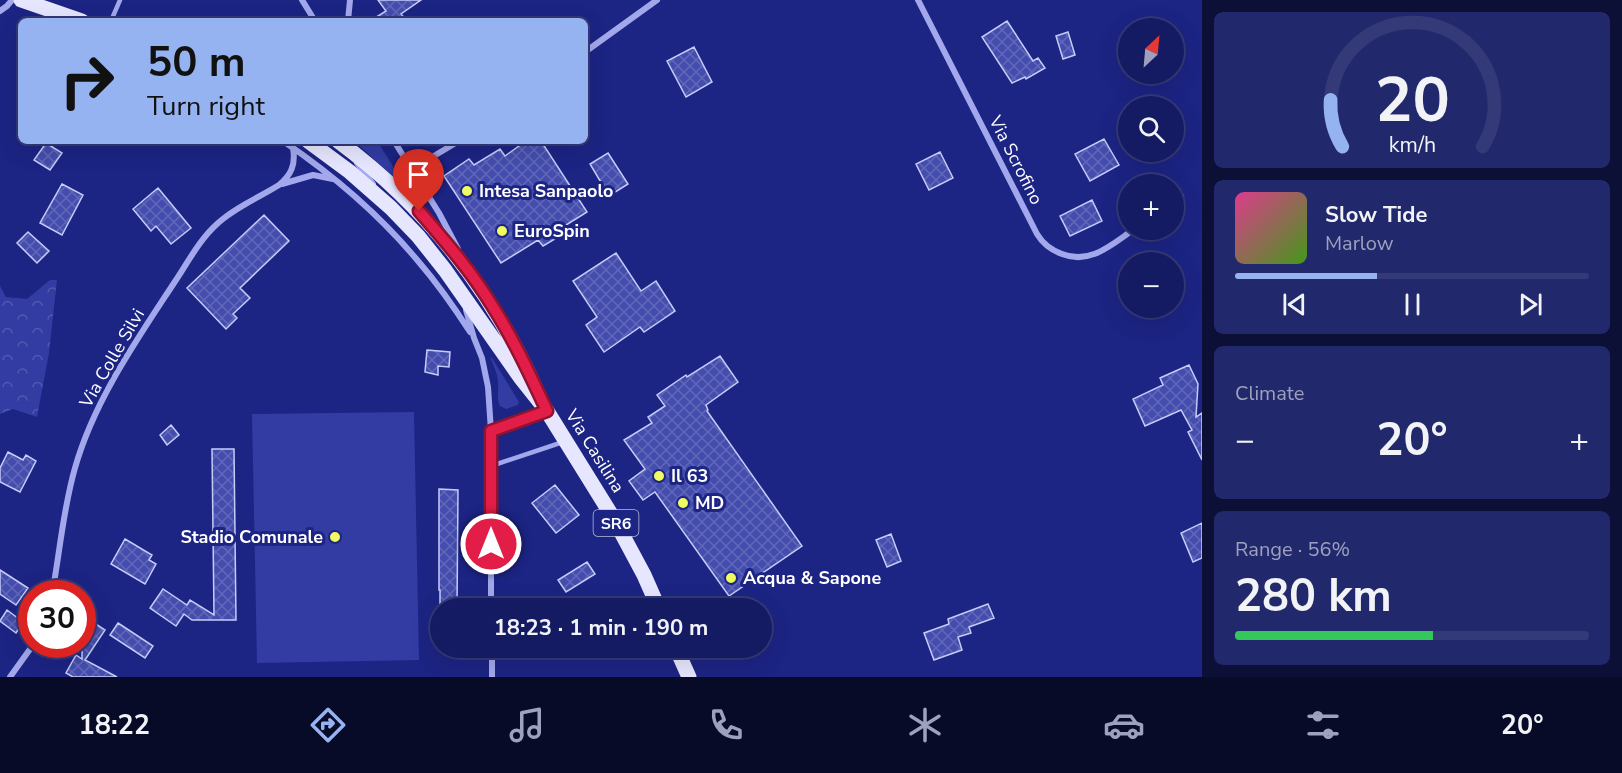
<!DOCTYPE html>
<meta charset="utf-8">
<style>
body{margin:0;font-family:"Nunito Sans",sans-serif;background:#22286c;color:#f1f3f6;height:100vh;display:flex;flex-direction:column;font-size:22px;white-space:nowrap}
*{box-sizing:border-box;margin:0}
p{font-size:20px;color:#9da1be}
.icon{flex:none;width:33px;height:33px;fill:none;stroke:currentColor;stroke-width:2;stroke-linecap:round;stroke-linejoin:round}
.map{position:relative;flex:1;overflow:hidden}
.side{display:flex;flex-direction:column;gap:12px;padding:12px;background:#0c0f36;width:420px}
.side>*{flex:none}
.banner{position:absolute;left:18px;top:18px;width:570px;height:126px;border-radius:9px;box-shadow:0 6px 24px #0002,0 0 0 2px #343978;background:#95b2f1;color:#111;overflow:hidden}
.needle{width:39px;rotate:26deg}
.controls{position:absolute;left:1118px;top:18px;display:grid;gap:12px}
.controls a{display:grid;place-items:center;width:66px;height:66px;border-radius:50%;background:#151b63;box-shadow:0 6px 24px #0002,0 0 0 2px #343978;font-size:30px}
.speed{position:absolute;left:18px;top:580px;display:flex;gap:12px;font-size:30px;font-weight:700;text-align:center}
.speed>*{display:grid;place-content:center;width:78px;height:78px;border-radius:50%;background:#151b63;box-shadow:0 6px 24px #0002,0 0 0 2px #343978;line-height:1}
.speed .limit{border:9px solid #d22;background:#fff;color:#111}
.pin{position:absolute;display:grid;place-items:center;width:51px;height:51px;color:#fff;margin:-62px -26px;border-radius:50% 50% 50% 0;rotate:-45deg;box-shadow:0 0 6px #0007}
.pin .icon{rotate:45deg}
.me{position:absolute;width:66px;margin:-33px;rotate:0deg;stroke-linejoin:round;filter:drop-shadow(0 0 4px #0008)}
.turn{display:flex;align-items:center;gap:21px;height:126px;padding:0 30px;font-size:27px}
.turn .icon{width:78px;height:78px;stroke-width:2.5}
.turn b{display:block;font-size:42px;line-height:51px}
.big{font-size:45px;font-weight:700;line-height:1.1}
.side .card{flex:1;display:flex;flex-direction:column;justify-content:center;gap:9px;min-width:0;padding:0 21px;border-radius:9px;background:#22286c}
.side .dial{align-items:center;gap:0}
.dial svg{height:156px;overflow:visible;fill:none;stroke:#343978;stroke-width:7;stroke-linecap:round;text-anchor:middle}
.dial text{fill:#f1f3f6;stroke:none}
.song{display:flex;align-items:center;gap:18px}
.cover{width:72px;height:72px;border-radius:9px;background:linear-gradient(135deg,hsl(330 70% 55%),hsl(100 70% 35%))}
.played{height:6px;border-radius:3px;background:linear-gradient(90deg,#95b2f1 40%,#343978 40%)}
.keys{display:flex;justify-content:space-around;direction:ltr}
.heat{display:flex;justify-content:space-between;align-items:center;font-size:33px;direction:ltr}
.charge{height:9px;border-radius:4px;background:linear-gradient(90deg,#34c759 56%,#343978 0)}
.trip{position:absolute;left:430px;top:598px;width:342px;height:60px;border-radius:30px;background:#151b63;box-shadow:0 6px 24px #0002,0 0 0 2px #343978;font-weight:700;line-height:60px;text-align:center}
.tabs{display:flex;height:96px;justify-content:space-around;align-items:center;background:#080b28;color:#9da1be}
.tabs .icon{width:42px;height:42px}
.tabs .current{color:#95b2f1}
.tabs b{font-size:27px;color:#f1f3f6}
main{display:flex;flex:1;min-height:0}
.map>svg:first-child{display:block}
.grass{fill:#323ca3}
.forest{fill:url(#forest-crowns)}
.building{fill:url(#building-cross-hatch);stroke:#c6cbf8;stroke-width:1.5}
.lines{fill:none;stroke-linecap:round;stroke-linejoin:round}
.service{stroke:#a2a8eb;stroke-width:4.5}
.minor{stroke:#a2a8eb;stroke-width:6}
.primary{stroke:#e6e6fe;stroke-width:15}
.route-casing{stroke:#92132f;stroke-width:15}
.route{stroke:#e11d48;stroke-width:10}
.poi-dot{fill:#f0fb5f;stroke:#1c2484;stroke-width:2}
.labels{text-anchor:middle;stroke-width:6;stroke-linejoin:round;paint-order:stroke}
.shield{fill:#1c2484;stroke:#bbbdda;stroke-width:1.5}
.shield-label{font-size:16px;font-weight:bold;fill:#fff}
.street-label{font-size:18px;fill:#fff;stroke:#1c2484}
.poi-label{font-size:18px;font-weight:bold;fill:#fff;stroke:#1c2484;text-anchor:start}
</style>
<main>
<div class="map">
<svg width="1202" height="677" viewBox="0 0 1202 677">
<defs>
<pattern id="forest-crowns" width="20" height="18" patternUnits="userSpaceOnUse" patternTransform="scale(1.5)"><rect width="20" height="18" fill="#323ca3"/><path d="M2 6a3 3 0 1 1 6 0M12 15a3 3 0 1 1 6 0" fill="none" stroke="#5159b1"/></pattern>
<pattern id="building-cross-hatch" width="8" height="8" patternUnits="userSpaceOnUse" patternTransform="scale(1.5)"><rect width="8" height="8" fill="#444dad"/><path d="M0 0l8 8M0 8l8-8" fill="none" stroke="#6068b9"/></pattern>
</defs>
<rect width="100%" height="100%" fill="#1c2484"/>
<path class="grass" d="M354,141H377L408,190Z
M490,357L492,358L519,402L518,405L506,409L500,406C496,398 499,390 498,381C497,372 493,365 490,357Z
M414,412L419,660L257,663L252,414Z"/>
<path class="forest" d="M50,280H57L49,353L37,417L13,409L0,414V286L6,297L27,299Z"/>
<path class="building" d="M378,0H421L401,14L407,21H370L386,11Z
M1007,21L1033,61L1038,58L1045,68L1026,79L1025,77L1012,83L982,37Z
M1068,32L1075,55L1063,59L1056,36Z
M694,47L712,82L686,97L667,61Z
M1104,139L1119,165L1090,181L1075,154Z
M526,141H541L587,212L558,230L560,236L543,246L538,240L501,263L444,176L469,159L474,165L500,149L505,156Z
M46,143L62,153L50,170L34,160Z
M940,152L953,178L929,190L916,164Z
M608,153L628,184L609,196L590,164Z
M62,184L83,195L62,235L40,223Z
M158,188L191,228L171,244L156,226L151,231L133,209Z
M1092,200L1102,221L1070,236L1060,216Z
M264,215L289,241L240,288L250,298L233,314L237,318L226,329L187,288Z
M28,232L49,251L37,263L17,243Z
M616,253L641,291L656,281L675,311L644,332L640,327L604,352L586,325L597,317L573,281Z
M427,350L450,352L449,367L438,366V375L425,372Z
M720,356L738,382L706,405L708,410L707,411L802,546L729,596L655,492L643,500L629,481L645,469L624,440L652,423L648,417L665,406L657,395L686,375L687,377Z
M1189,365L1198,384L1196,417L1202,413V460L1188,432L1192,430L1181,410L1145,426L1133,399L1163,385L1160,378Z
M171,425L179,435L167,445L160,435Z
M212,449H234L236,620H192L184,614L176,626L150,608L163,589L187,605L190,600L214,615Z
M8,452L23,460L26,455L36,461L20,492L0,482V468Z
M555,485L579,515L556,533L532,503Z
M439,489L458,490L457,609H440V590H439Z
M1202,523V558L1193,562L1181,533Z
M891,534L901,561L887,567L876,540Z
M125,539L152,555L149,560L156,564L145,584L111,564Z
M587,562L595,574L566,592L558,580Z
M0,570L28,588L16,605L0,594Z
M988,604L994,618L969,627L971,633L958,637L962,650L934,660L924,633L949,624L948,619Z
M7,610L23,622L16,633L0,621Z
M82,615L105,630L85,660L117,677H73L66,673L76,655L82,659Z
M118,623L153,646L145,658L110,635Z"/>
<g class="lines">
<path class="service" d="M111,21L120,0
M491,466L563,442"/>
<path class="minor" d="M302,0L315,21
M918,0L1037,234C1043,244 1051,250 1062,254C1090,265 1111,245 1133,230
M0,11L7,6L12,0
M348,21L350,0
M585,52L657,0
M283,141C333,175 379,214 418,261C437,283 454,307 470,332
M394,141L439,213L458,249
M357,163L373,184
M412,169L459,141
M282,184L313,175L333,179
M1173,202L1181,196
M466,310L474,338L482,358L488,387L491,431V609
M491,431L547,411
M52,594C60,552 63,509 75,468C94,401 136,341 174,283C187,264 199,240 217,224C234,208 258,198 279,185C291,175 296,165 293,148
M492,648V677
M10,677L33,645"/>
<path class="primary" d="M21,0L82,21
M308,141L350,172L391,208L418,236L445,270L520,377L547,411L614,519L644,575L659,609
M338,141C426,206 491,289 536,389
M676,648L689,677"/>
</g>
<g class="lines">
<g class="route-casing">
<path id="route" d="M419,211C446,242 472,272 493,307C514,340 530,375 547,411L491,431V544"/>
</g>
<use href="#route" class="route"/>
</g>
<g class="poi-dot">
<circle cx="467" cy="191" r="6"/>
<circle cx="502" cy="231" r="6"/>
<circle cx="659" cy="476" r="6"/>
<circle cx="683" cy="503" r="6"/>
<circle cx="335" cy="537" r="6"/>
<circle cx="731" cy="578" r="6"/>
</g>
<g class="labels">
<rect class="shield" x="593.5" y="510" width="45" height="26" rx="4.5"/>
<g class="shield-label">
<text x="616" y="529">SR6</text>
</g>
<g class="street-label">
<text transform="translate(1016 160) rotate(63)" y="6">Via Scrofino</text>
<text transform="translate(112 358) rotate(-60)" y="6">Via Colle Silvi</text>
<text transform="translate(595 451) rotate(58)" y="6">Via Casilina</text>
</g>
<g class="poi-label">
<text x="479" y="197">Intesa Sanpaolo</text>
<text x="514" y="237">EuroSpin</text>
<text x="671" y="482">Il 63</text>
<text x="695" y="509">MD</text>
<text x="323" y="543" text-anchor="end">Stadio Comunale</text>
<text x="743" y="584">Acqua &amp; Sapone</text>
</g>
</g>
</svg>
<div class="controls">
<a><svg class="needle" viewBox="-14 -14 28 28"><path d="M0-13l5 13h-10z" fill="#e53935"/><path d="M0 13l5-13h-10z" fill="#9da1be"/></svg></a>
<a><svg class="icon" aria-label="search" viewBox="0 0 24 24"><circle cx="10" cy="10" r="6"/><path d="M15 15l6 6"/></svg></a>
<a>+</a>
<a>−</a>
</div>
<div class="speed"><div class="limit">30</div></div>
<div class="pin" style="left:419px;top:211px;background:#d93025"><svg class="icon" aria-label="arrive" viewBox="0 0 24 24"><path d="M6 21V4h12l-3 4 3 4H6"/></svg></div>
<svg class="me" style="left:491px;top:544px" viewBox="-20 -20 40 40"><circle r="17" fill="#e11d48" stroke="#fff" stroke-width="3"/><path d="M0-11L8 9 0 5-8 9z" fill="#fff"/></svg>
<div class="trip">18:23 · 1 min · 190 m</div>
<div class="banner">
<div class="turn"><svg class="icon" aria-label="right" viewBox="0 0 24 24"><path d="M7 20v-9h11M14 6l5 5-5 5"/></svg><div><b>50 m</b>Turn right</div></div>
</div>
</div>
<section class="side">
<div class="card dial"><svg viewBox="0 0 100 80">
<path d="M14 69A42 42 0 1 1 86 69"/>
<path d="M14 69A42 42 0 0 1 8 45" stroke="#95b2f1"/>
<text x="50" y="56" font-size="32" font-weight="700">20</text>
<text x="50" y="72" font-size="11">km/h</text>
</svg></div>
<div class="card">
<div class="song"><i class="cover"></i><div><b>Slow Tide</b><p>Marlow</p></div></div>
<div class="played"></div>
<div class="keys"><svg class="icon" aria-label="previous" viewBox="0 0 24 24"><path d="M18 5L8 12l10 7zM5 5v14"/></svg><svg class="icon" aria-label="pause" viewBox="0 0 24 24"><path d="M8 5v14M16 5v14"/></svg><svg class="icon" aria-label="next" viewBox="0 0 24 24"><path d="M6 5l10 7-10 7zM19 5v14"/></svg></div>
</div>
<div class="card"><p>Climate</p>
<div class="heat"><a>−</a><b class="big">20°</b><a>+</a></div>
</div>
<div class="card"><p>Range · 56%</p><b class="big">280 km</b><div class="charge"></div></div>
</section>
</main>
<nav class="tabs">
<b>18:22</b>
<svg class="icon current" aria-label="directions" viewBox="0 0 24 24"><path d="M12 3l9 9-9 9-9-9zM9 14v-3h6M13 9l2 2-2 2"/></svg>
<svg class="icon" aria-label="music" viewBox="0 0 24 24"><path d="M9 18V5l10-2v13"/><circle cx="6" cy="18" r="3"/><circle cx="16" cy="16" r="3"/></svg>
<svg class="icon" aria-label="phone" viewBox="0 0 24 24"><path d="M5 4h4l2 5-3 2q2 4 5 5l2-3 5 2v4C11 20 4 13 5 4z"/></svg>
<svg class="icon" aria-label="climate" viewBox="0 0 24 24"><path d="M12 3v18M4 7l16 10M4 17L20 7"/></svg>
<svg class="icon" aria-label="car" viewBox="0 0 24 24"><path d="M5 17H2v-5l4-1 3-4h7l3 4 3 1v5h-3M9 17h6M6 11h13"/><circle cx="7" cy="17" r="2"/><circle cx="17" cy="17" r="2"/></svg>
<svg class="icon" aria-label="filters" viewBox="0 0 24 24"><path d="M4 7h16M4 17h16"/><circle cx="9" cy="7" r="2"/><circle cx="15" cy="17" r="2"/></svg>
<b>20°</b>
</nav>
